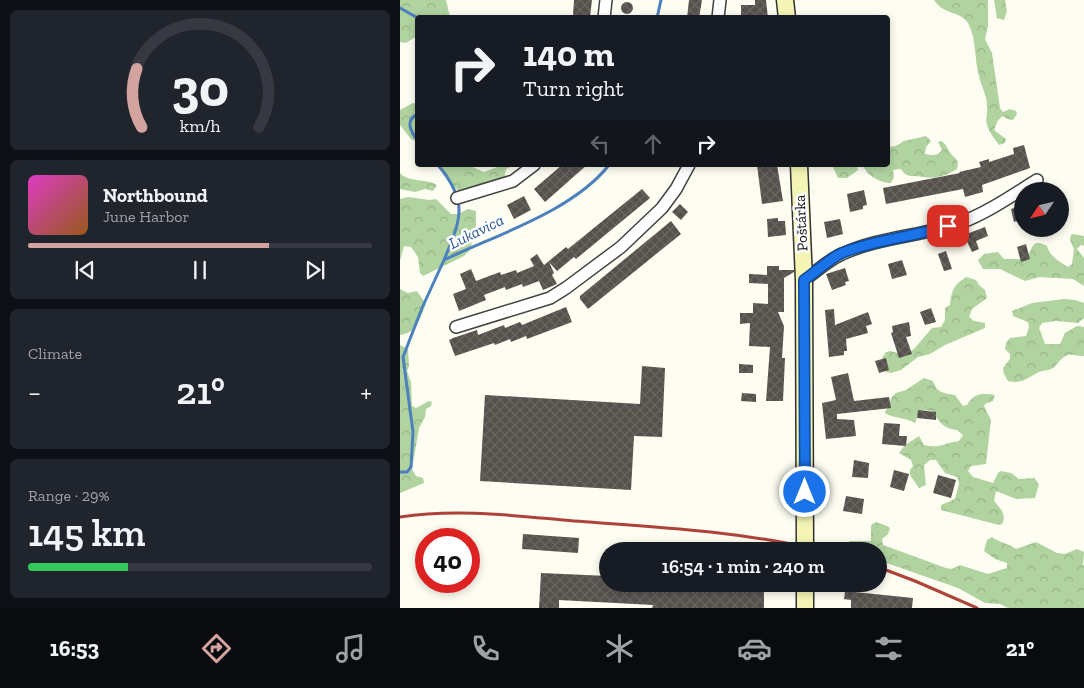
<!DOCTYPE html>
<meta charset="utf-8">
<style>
body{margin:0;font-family:"Zilla Slab",serif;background:#20242c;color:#f1f3f6;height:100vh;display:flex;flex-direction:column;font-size:19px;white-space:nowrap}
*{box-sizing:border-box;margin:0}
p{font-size:16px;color:#9ea1a6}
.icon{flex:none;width:28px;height:28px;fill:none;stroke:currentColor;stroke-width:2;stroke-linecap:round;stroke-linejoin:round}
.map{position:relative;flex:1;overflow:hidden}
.panel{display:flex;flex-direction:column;gap:10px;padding:10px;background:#0d0f14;width:400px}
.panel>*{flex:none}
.banner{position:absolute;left:15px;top:15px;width:475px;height:152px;border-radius:5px;box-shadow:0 2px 8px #0003;background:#171b24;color:#f1f3f6;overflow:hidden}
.needle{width:32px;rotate:235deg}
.tools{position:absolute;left:614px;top:182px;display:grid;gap:10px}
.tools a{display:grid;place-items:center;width:55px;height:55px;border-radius:50%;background:#171b24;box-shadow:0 2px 8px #0003;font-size:25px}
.speed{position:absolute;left:15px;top:528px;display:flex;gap:10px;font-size:25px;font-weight:700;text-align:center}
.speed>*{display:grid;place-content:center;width:65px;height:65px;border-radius:50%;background:#171b24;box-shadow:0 2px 8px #0003;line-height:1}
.speed .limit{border:8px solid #d22;background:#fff;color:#111}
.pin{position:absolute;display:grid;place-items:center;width:42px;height:42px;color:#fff;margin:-21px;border-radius:10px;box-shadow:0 2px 8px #0006}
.me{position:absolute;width:55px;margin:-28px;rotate:0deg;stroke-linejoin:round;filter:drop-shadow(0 0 4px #0008)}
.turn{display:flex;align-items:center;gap:18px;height:105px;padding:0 25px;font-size:22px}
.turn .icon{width:65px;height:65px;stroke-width:2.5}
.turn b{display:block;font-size:35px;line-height:42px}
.lanes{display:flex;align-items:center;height:48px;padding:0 25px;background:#0003;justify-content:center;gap:25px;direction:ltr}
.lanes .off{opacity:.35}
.big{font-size:38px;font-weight:600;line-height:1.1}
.panel .card{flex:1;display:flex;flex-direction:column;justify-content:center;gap:8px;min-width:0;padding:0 18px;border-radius:8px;background:#20242c}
.panel .dial{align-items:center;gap:0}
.dial svg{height:130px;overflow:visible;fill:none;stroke:#363941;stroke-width:7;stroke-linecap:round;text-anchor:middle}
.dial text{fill:#f1f3f6;stroke:none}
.song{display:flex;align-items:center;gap:15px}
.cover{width:60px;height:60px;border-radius:8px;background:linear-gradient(135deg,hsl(310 70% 55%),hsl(30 70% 35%))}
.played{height:5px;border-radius:2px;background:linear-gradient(90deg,#d3a3a0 70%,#363941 70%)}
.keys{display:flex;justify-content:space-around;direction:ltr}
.heat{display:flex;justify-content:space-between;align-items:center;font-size:28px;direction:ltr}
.charge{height:8px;border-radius:4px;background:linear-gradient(90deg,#34c759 29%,#363941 0)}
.trip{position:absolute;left:199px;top:542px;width:288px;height:50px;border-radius:25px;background:#171b24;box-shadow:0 2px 8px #0003;font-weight:600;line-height:50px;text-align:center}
.tab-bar{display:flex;height:80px;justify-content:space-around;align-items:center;background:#090b0e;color:#9ea1a6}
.tab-bar .icon{width:35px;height:35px}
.tab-bar .active{color:#d3a3a0}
.tab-bar b{font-size:22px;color:#f1f3f6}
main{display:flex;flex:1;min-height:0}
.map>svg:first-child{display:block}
.forest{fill:url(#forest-crowns)}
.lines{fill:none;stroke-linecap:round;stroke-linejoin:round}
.stream{stroke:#4d81bd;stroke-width:3}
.building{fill:url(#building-cross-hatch)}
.street-casing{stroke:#424242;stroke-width:14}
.secondary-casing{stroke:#313131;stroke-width:19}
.street{stroke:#fff;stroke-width:11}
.secondary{stroke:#f4f5b5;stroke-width:16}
.rail{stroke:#ae4238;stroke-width:3}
.route-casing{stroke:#114b97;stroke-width:12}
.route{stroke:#1a73e8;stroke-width:9}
.labels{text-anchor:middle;stroke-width:5;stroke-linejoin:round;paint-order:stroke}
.street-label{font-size:15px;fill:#0f0f0f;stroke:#fff}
.water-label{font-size:16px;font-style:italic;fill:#275591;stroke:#fff}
</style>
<main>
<section class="panel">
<div class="card dial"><svg viewBox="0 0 100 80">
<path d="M14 69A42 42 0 1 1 86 69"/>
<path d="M14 69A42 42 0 0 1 11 33" stroke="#d3a3a0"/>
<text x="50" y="56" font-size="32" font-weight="700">30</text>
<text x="50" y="72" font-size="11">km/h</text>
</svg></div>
<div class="card">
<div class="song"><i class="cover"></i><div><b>Northbound</b><p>June Harbor</p></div></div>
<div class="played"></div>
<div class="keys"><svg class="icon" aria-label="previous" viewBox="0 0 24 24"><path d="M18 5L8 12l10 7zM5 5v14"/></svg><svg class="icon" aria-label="pause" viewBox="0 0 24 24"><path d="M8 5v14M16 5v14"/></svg><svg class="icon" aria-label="next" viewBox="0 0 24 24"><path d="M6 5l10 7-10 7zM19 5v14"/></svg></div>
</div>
<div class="card"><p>Climate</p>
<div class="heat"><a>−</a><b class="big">21°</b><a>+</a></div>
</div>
<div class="card"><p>Range · 29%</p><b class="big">145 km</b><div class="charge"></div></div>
</section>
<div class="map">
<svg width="684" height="608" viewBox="0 0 684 608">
<defs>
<pattern id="forest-crowns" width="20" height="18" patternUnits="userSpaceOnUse" patternTransform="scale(1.25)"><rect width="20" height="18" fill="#b0d3a0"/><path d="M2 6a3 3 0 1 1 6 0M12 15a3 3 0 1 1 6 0" fill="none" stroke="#96b489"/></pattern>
<pattern id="building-cross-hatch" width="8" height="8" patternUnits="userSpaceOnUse" patternTransform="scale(1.25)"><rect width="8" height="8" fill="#56514c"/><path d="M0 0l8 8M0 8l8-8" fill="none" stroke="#696561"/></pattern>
</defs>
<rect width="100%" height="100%" fill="#fdfdf2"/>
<path class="forest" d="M0,0H46L50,17L18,18L17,36L6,43L0,42Z
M588,0V26L585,39L592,53L600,108L603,112L610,109L616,111L617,114L613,120L607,119L603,116L598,120L594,130L606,139L605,143L599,145C595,139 589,132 587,125C585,120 588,112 587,106C587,94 581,87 579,76C574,58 577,40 568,23C561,11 543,15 534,0Z
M594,0H605L607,11L604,20L597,18Z
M13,103L17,104V142L11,139L0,125V110Z
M526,136L531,141L526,147L525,154C532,155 537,157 542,150L538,142L541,141C546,144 546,146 549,151C554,159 560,158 557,169C546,176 535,179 523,177C514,175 507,179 501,169L493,170L494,177L491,183C482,183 469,177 464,168L465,165H488L489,147L496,146L504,141Z
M38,165H68L84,172L97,167L99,165H114L106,169L104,179L63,195L52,185Z
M432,165H456L458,170L447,178H438Z
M0,173C9,183 26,178 37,185L33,191L25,189L15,192L0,189Z
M8,197L29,200L36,199L51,214H58L68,209L76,211V225L70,250L64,256L23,276L20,273L18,257L11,247L4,246L0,261V199Z
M673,234L684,236V246L681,245L677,249L684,258V286L673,279L639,277L625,281L600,269H583L578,260L584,254L598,252L604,259H625C634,251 629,237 647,246C650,257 659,261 668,267L672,264L674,249L670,240L671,235Z
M566,277L576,280L579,285L585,290L587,298L572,309L569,317L574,321L585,323V328L545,345L530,354L518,357L501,370L491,373L486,372L485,362L482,358L486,352L491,351L503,355L514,349L532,328L541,327L545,320V308L550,305C552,290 553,286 566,277Z
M0,289L8,293L17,291L26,304C19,320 18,332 0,335Z
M664,299L675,300L684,303V318L678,323L656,321L642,323L639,328L645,344H660L665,333L677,326L684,327V356C679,356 672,354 668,355C661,357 658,364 653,368C648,371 642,370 637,373C626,379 621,384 608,381L604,374L603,368L610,359V354L605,349L606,343L610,338L626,336L629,327L628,322L613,316L612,311L632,303Z
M0,345L8,349L9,366L7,371L11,382L12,406L16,408L29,401L32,402L31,406L26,409L25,417L19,428L12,469L16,476L23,478L24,483L0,493Z
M524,378L533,381C537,393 543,393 555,395L563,406L567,405C574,393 582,393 595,395L593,401L585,404L584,406L591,420L586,464L571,466L568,471L573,477L593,483L598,473L601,471L611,473L619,479L634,478L639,484L635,498L616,499L596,491L594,501C600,508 607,514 602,524L599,525L541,510V505L555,499L559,483L557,477L545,473L536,460H530L524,465L526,485L519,488L510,475V470L513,466L511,460L499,453L505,445L519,436L524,445C541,449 543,443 559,441L563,435L557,430C544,429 539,422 532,411L523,410L518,414L515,423C504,417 495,419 485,413L492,397L496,393L506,390Z
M476,522L487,526L490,528L488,534L482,539L483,545L546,568L552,569L560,565L588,574L607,568V563L595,559L584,551L587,540L592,537C600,543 608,543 616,549L636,542L657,553L665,554L677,549L684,552L683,565L684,566V608H608L600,604L585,603L558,588L478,560V551L449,550V541H471V525Z"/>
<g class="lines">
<path class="stream" d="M0,8L18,18
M257,18L261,0
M18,114C4,120 11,132 18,141
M38,165C69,202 61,219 44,260
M0,472H7L11,467L13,432L3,357L22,308L44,260C96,235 173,211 209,165"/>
</g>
<path class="building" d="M174,0H192L190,17L173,15Z
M289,0H302L299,18H287Z
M355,0H366L368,18H341V5H355Z
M221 8a6 6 0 1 1 12 0a6 6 0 1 1-12 0Z
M624,145L630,168L582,185L583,192L565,197L563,189L486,204L483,188L560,173L559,172L581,167L579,162L589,159V162L614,154L613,148Z
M162,165H187L145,202L134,189Z
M357,165H377L383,201L362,204Z
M242,189L250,198L176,259L174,257L157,271L149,262L154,273L152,275L157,284L143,290L139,281L123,287L122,284L106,290L105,287L84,295L86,300L59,311L53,294L66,289L60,274L71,269L76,281L100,272L101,275L116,270L117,273L134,266L130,259L137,254L144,265L166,247L168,249Z
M464,190L467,205L463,206V209L450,212L447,194Z
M124,196L131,210L114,219L107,205Z
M280,204L288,212L281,220L272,212Z
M622,206V219L614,222L611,209Z
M378,218V221H385L386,235L368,237L367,219Z
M440,219L443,234L427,238L424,222Z
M271,221L281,234L188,309L180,299V296Z
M585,227L588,236L576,241L579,249L572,252L564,235Z
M626,244L630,259L621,262L617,247Z
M546,251L552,269L544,271L538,254Z
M502,260L507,275L492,279L488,264Z
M367,266H379V270H394V272L384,278V312H378L384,326L382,358H385L383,401H366L370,347L349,346L350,323L340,324V313H353V303L368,304V284L349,283V274L367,275Z
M445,268L449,281L445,282L446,285L432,290L426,274Z
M166,307L172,322L127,339L126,336L111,342L110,339L95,345L94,343L55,356L49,340L53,338L77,330L78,335L104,325L105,328L120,322L122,325Z
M531,308L536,322L525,325L520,312Z
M434,309L435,325L468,312L472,324L466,326L468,333L446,339L447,351H444V355L429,357L425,310Z
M509,322L511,336L506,337L512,354L499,358L491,333L493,332L492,326Z
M486,358L489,370L479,373L475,361Z
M339,364L353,365V373H339Z
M242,366L265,368L262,437L234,436L231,490L80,481L85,395L240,404Z
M448,373L454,401L489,397L491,408L437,414V419L454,420L456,436L426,439L422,403L436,400L431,377Z
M342,393L356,394V402L341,401Z
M518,410L536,412V420L517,418Z
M484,423L500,424L499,436H507L506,446L482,444Z
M454,460L469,463L468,478L452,477Z
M494,470L509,474L504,491L490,487Z
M538,475L556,480L551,498L533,493Z
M446,496L464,499L462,514L443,511Z
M123,534L179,538L178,553L122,549Z
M141,573L208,576V584H253L364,590V608H252L253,605L159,600V608H139Z
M445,591L513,598L512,608H451V600L444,599Z"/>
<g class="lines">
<g class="street-casing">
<path id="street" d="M204,18L206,0
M318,18L320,0
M57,198L113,181L134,165
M404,280C416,272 428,260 442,254C479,237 522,236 560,223C587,213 613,195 637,180
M56,327L150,298L166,288L221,247L262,208L276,189L289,165"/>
</g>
<g class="secondary-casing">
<path id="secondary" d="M385,0L387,18
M399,165L404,280L405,551
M405,584V608"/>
</g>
<use href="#street" class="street"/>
<use href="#secondary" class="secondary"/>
<path class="rail" d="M0,517C58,508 116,516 174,521C258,527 341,531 423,551
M478,567L515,581L577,608"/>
</g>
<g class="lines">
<g class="route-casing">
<path id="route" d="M405,492L404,280C416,272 429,259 442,253C476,239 513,237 548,226"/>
</g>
<use href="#route" class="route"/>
</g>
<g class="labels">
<g class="street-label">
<text transform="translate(401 223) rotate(-93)" y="5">Poštárka</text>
</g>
<g class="water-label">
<text transform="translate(76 231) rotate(-26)" y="6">Lukavica</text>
</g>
</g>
</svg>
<div class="tools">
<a><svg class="needle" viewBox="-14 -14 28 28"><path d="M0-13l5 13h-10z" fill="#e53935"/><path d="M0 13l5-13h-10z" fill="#9ea1a6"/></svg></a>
</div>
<div class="speed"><div class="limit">40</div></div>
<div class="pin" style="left:548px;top:226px;background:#d93025"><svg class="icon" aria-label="arrive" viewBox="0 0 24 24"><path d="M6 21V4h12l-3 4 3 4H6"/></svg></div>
<svg class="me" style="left:405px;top:492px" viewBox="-20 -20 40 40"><circle r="17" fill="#1a73e8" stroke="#fff" stroke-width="3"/><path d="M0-11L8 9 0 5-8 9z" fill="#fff"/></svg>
<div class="trip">16:54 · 1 min · 240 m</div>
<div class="banner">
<div class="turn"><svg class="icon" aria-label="right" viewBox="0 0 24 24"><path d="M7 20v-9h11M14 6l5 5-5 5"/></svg><div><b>140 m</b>Turn right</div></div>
<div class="lanes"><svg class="icon off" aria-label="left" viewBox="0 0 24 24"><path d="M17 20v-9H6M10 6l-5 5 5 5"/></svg><svg class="icon off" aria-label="ahead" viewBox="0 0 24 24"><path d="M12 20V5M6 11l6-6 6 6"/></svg><svg class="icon" aria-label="right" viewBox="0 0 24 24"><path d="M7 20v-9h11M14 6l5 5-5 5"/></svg></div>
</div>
</div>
</main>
<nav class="tab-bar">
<b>16:53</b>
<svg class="icon active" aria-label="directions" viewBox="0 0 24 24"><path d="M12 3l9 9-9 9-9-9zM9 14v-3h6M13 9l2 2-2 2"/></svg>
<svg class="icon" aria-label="music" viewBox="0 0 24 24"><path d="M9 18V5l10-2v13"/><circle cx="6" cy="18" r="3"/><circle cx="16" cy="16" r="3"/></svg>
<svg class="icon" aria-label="phone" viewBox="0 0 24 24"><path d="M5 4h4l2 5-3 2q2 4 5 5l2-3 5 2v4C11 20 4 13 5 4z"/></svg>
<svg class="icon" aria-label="climate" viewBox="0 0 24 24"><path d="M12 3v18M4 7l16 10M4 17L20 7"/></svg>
<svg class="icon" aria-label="car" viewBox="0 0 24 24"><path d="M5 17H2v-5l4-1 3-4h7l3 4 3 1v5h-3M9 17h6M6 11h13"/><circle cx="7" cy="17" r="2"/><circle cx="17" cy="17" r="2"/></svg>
<svg class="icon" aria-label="filters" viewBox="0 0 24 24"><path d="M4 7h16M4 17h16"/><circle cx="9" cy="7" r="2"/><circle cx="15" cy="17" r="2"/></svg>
<b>21°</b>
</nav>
